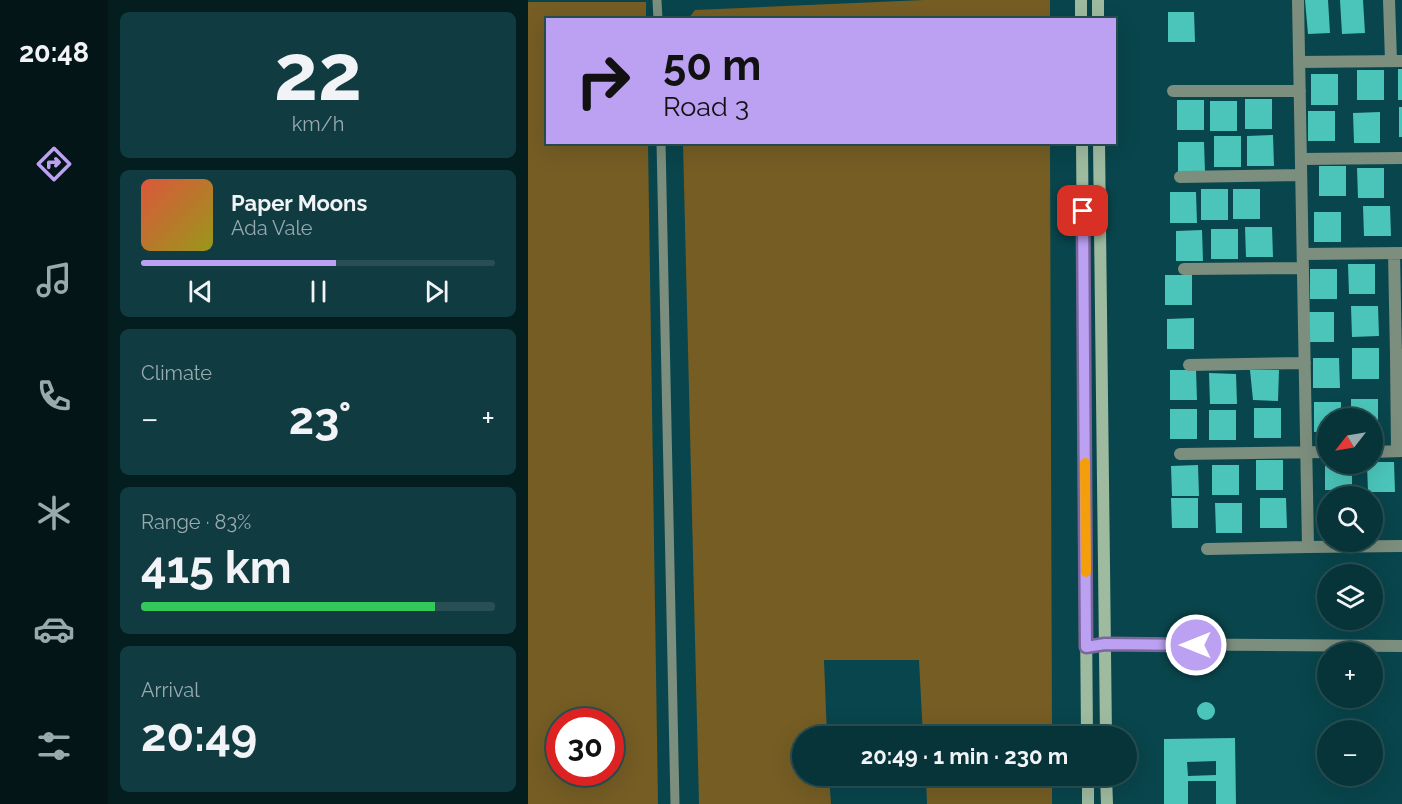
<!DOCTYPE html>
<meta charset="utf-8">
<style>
body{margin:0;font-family:Raleway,sans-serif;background:#103c41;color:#f1f3f6;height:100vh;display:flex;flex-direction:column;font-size:22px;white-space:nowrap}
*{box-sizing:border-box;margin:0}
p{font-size:20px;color:#98aaae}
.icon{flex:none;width:33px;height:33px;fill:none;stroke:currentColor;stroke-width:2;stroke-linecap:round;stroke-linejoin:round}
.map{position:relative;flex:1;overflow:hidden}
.panel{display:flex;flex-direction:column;gap:12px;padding:12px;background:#041d1f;width:420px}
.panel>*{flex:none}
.banner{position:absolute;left:18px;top:18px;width:570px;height:126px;border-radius:0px;box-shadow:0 6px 24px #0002,0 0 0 2px #284f53;background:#bca0f2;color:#111;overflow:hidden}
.needle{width:39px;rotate:239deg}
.fabs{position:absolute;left:789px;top:408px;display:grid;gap:12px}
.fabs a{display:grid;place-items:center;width:66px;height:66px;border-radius:50%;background:#073439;box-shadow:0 6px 24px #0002,0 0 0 2px #284f53;font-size:30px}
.speed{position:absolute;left:18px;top:708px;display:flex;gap:12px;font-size:30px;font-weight:700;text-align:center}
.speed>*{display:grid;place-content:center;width:78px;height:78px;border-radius:50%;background:#073439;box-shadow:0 6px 24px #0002,0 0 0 2px #284f53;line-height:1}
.speed .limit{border:9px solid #d22;background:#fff;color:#111}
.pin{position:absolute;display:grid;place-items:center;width:51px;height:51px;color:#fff;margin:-26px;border-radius:12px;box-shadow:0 3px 9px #0006}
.me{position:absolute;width:66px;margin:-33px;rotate:270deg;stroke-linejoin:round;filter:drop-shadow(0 0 4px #0008)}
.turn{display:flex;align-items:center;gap:21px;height:126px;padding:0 18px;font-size:27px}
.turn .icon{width:78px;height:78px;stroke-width:2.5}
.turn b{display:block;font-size:42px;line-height:51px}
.big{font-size:45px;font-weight:700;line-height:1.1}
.panel .widget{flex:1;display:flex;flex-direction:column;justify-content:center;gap:9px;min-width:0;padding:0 21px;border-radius:9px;background:#103c41}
.panel .dial{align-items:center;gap:0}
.dial b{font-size:78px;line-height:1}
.song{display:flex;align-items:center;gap:18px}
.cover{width:72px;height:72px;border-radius:9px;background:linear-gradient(135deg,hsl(10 70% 55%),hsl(60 70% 35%))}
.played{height:6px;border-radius:3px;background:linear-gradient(90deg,#bca0f2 55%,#284f53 55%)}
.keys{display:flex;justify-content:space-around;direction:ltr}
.heat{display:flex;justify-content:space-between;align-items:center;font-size:33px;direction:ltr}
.charge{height:9px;border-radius:4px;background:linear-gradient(90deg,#34c759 83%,#284f53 0)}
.trip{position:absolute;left:264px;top:726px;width:345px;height:60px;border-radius:30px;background:#073439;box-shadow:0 6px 24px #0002,0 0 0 2px #284f53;font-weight:700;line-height:60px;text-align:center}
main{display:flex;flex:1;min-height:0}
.tabs{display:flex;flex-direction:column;width:108px;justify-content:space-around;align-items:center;background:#031517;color:#98aaae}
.tabs .icon{width:42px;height:42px}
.tabs .selected{color:#bca0f2}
.tabs b{font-size:27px;color:#f1f3f6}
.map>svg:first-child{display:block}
.green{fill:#755d24;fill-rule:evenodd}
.building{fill:#4bc5ba;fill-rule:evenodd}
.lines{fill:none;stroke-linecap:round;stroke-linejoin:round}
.lane{stroke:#7c8e7d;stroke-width:9}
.street{stroke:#7c8e7d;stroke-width:12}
.secondary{stroke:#9ebba0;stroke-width:12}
.route-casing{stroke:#7a689d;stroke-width:15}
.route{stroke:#bca0f2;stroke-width:10}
.slow{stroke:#f59e0b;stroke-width:10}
</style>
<main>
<nav class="tabs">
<b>20:48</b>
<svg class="icon selected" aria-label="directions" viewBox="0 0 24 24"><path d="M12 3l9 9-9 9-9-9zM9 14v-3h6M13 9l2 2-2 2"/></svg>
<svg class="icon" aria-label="music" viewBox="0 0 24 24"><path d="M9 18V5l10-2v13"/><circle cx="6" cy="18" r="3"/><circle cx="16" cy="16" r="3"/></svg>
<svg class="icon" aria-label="phone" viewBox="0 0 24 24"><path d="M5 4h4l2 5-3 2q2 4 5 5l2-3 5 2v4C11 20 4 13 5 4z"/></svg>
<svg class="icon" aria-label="climate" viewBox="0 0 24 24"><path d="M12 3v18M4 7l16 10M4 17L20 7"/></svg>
<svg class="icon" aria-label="car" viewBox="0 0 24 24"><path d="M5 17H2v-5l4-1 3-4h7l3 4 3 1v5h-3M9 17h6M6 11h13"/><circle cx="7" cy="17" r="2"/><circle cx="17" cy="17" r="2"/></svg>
<svg class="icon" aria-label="filters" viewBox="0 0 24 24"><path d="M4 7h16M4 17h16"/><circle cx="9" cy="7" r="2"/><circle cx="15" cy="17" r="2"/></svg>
</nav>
<section class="panel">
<div class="widget dial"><b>22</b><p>km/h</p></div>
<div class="widget">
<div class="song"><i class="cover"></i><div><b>Paper Moons</b><p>Ada Vale</p></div></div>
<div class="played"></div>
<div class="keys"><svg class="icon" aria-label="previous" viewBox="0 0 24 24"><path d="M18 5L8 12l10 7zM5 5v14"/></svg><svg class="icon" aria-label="pause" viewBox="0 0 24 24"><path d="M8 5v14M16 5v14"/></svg><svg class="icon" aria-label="next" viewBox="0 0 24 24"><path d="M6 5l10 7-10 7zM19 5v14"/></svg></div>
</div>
<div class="widget"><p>Climate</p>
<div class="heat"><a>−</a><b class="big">23°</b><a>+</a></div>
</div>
<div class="widget"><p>Range · 83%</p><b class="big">415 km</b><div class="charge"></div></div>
<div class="widget"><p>Arrival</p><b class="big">20:49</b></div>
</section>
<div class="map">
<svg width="874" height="804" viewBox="0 0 874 804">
<rect width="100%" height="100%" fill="#09454c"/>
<path class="green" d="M396,0H522V19H160L167,10Z
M0,2H118V19L20,20V142L120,143L130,804H0ZM32,722H82V772H32Z
M155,143H522L524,736H395L391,660H296L299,736H274V776H301L303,804H171Z
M398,776H524V804H399Z"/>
<path class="building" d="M777,0H800L802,33L780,34Z
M812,0H835L837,33L814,34Z
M640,12H666L667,42H640Z
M870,69H874V100H870Z
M829,70H856V100H829Z
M783,74H810V105H783Z
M717,99H744V129H717Z
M649,100H676V130H649Z
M682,101H709V131H682Z
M871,107H874V137H871Z
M780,111H807V141H780Z
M852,112V143H826L825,113Z
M745,135L746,166H719V136Z
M686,136H713V167H686Z
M650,142H676L677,172H650Z
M791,166H818V196H791Z
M829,168H856V198H830Z
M673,189H700V220H673Z
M705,189H732V219H705Z
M642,192H668L669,223H642Z
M835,206H862L863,236H836Z
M786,212H813V242H786Z
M717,227H744L745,257H718Z
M683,229H710V259H683Z
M674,230L675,261H648V231Z
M820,264H847V294H821Z
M782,269H809V299H782Z
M637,275H664V305H637Z
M823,306H850L851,336L824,337Z
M779,312H806V342H779Z
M666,318V349H639V319Z
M824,348H851V379H824Z
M785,358H811L812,388H785Z
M642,370H668L669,400H642Z
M722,370H751L750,401L725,400Z
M681,373L708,374L709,404H682Z
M823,399H850V430H844V418H823Z
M786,402H813V418H800V432H786Z
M726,408H753V438H726Z
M642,409H669V439H642Z
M681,410H708V440H681Z
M797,459H800V464H824V490H797Z
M728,460H755V490H728Z
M844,462H866L867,492H840L839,464H844Z
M670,465L671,496H644L643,466Z
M684,465H711V495H684Z
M643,498H670V528H644Z
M732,498H758L759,528H732Z
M844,499H851V529H844Z
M794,500H800V531H794Z
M687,503H714V533H688Z
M669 711a9 9 0 1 1 18 0a9 9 0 1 1-18 0Z
M707,738L708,804H688V781H660V804H636V739ZM688,761V775L660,776L659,762Z"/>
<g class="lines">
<path class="lane" d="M129,0L130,20
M133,142L147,804"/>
<path class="street" d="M861,0L863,61
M771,62L874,61
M645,91H772
M773,159L874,158
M652,177L773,175
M866,253L868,355
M775,254L874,253
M656,269L775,268
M661,365L777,363
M869,451L868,355H874
M844,452L874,451
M652,454L800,452
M780,547L874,546
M679,549L780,547L770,0
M558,647L577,644L874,646"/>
<path class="secondary" d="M553,0V20
M570,0V20
M554,142L559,736
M571,142L578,736
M560,776V804
M578,776L579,804"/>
</g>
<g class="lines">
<g class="route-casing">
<path id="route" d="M555,211L558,647L577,644L668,645"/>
</g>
<use href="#route" class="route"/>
<path class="slow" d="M557,463L558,572"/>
</g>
</svg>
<div class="fabs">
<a><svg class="needle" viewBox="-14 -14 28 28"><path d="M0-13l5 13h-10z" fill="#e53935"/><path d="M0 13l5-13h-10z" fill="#98aaae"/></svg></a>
<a><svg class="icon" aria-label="search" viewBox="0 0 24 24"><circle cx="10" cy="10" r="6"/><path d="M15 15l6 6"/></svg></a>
<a><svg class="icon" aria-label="layers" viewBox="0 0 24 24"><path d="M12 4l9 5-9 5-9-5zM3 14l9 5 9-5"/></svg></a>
<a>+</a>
<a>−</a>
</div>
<div class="speed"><div class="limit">30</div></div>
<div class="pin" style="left:555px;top:211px;background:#d93025"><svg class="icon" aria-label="arrive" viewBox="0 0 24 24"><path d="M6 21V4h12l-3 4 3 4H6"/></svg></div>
<svg class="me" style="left:668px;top:645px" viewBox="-20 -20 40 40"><circle r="17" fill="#bca0f2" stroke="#fff" stroke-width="3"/><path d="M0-11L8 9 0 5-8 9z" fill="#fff"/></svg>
<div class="trip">20:49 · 1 min · 230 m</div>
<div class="banner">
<div class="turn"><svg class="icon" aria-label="right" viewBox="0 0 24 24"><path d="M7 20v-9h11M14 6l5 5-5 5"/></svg><div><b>50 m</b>Road 3</div></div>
</div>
</div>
</main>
